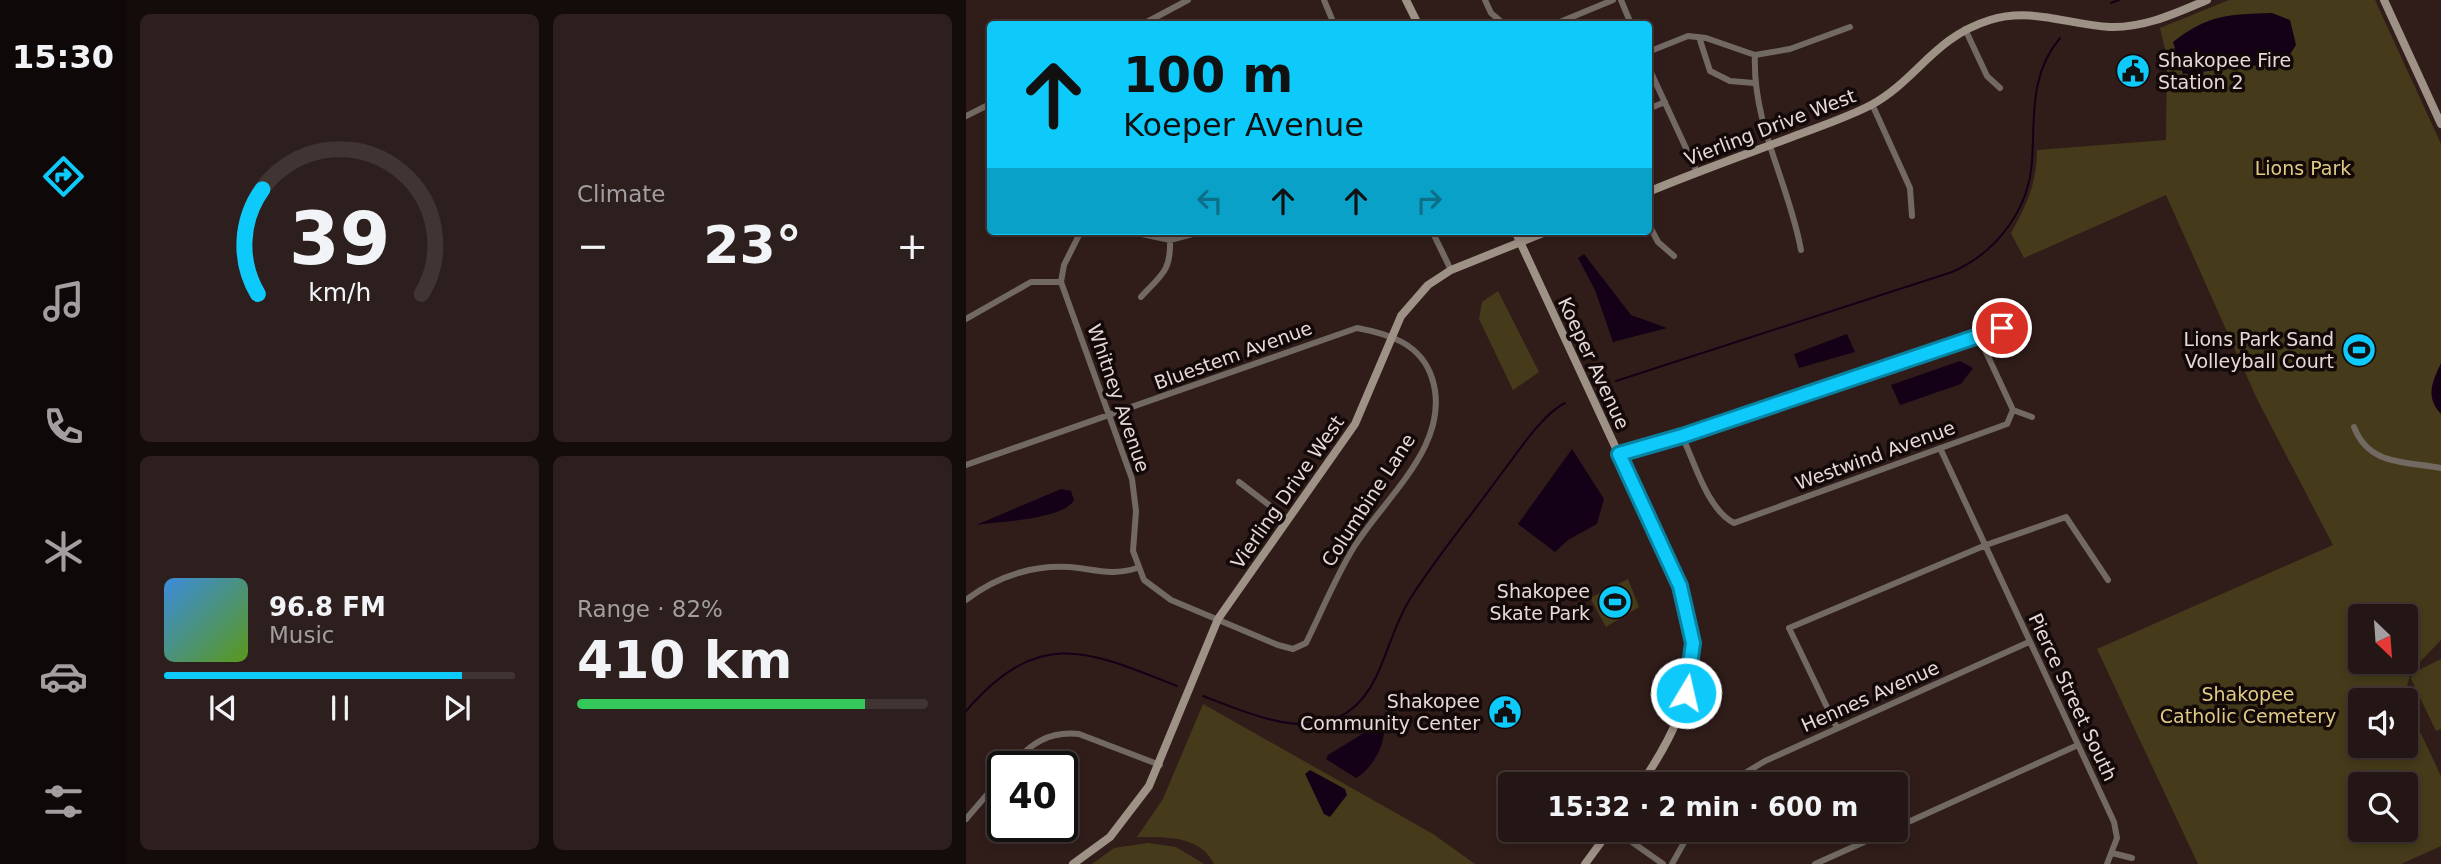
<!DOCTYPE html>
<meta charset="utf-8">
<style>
body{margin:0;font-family:"DejaVu Sans",sans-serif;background:#2c1f1d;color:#f1f3f6;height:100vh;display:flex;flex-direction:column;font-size:26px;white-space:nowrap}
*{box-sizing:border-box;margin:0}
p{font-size:23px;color:#a39fa0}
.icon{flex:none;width:38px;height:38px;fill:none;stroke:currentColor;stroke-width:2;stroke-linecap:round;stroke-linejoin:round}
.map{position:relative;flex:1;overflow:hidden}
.panel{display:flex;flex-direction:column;gap:14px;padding:14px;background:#140c0b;width:840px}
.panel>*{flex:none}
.banner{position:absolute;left:21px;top:21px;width:665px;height:214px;border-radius:7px;box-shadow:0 4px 10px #0003,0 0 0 2px #413534;background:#0dcafa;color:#111;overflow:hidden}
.needle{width:46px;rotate:155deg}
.buttons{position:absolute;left:1382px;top:604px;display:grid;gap:14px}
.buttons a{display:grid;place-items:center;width:70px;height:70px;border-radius:7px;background:#241614;box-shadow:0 4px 10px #0003,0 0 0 2px #413534;font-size:35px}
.speed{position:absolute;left:21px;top:751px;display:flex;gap:14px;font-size:35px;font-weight:700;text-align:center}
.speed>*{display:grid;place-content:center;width:91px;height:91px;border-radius:50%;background:#241614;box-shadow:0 4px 10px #0003,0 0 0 2px #413534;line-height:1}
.speed .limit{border:4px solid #111;border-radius:10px;background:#fff;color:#111}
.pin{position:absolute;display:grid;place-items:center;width:60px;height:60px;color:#fff;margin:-30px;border:4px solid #fff;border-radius:50%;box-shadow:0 2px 7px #0007}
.me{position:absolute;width:77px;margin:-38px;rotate:9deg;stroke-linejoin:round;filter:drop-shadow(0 0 5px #0008)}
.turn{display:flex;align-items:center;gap:24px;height:147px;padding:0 21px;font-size:32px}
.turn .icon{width:91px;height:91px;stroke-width:2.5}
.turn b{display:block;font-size:49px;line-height:60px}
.lanes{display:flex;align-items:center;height:66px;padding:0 21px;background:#0003;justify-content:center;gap:35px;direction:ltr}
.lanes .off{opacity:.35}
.big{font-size:52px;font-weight:600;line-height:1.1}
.panel .card{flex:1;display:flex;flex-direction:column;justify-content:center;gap:10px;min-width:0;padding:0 24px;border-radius:10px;background:#2c1f1d}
.panel .dial{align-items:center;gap:0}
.dial svg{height:182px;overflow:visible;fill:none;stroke:#413534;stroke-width:7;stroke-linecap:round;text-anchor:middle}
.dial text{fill:#f1f3f6;stroke:none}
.song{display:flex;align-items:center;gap:21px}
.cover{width:84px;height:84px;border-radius:10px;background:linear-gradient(135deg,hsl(210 70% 55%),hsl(90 70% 35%))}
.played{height:7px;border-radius:4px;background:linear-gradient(90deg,#0dcafa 85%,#413534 85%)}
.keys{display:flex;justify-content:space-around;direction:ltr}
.heat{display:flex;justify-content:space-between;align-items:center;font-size:38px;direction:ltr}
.charge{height:10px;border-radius:5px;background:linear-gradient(90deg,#34c759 82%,#413534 0)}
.panel .tiles{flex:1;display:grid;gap:14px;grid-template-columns:repeat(2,1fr)}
.trip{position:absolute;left:532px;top:772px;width:410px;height:70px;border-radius:7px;background:#241614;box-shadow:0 4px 10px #0003,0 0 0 2px #413534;font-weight:600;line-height:70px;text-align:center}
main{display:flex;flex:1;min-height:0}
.tab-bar{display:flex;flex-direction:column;width:126px;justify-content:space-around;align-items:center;background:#0e0908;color:#a39fa0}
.tab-bar .icon{width:49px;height:49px}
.tab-bar .selected{color:#0dcafa}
.tab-bar b{font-size:32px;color:#f1f3f6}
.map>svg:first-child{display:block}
.green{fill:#453b1a;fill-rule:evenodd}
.water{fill:#140118}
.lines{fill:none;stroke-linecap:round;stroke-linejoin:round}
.stream{stroke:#140118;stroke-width:2}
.street{stroke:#716962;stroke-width:6}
.secondary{stroke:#9e9186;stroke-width:8}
.route-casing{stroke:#0883a2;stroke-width:18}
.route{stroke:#0dcafa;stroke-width:12}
.labels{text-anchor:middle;stroke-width:7;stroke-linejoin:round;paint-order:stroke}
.poi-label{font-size:19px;fill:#e7d9d7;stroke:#120908;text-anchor:end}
.street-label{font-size:19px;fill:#e7d9d7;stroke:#120908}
.park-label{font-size:19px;fill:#e0cb84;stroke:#120908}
</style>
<main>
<nav class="tab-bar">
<b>15:30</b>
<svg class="icon selected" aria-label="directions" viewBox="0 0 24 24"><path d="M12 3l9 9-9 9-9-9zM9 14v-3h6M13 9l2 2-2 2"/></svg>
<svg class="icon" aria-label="music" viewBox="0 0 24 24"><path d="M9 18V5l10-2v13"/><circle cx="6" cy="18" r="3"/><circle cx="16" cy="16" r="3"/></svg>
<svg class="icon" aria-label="phone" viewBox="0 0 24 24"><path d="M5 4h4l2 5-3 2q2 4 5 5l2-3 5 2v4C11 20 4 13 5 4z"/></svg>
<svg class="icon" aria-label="climate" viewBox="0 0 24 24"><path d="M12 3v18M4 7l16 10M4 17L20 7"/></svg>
<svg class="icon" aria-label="car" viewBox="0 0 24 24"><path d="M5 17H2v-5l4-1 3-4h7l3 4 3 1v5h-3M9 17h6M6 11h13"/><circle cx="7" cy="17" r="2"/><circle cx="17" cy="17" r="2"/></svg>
<svg class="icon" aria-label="filters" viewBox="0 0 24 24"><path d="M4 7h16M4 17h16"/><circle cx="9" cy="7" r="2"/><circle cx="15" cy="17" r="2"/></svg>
</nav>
<section class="panel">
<div class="tiles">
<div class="card dial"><svg viewBox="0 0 100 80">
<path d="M14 69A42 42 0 1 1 86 69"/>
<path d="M14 69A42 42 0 0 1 16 23" stroke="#0dcafa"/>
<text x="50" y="56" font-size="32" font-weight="700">39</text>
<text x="50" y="72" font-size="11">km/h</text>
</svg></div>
<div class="card"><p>Climate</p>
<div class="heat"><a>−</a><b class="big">23°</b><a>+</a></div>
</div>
<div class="card">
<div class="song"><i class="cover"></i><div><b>96.8 FM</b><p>Music</p></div></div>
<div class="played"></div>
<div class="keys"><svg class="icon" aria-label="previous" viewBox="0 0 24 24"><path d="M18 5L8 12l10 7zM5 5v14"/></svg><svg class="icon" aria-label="pause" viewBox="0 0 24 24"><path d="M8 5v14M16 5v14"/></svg><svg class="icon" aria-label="next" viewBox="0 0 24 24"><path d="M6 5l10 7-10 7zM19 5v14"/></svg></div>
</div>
<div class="card"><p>Range · 82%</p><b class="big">410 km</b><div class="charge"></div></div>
</div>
</section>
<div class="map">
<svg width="1475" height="864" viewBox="0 0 1475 864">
<rect width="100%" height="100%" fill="#301d1a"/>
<path class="green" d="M1263,0H1409L1475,144V640L1445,671L1441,686L1434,689L1439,700H1395V746H1440V702L1475,776V846L1435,864H1232L1131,649L1367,545L1292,401L1200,195L1058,258L1045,233C1061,205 1071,182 1071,150L1200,140L1201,58L1194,28ZM1395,616H1440V662H1395ZM1395,784H1440V830H1395Z
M532,291L573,372L547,390L513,319L516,302Z
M662,579L673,607L640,627L624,598Z
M1475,659V729L1470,731L1445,679L1447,673Z
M237,704L467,834L509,864H248C234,835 199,837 171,837L197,799Z
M182,843L210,847L238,864H126L148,848Z"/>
<path class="water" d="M1306,13L1324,20L1330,45L1319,62L1217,74L1207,42C1241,15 1263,14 1306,13Z
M618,254L665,315L701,328L647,342L629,290L612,258Z
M881,334L889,352L833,368L828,354Z
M994,361L1007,368L995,384L934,405L925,385Z
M1475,363V414C1459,396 1466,383 1475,363Z
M606,449L638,499L631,524L602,540L589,552L552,524Z
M95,489L105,491L108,500C97,520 33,521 10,525Z
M411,725L418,728C419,746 406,769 390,778L360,759L362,755Z
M344,770L379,789L381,795L364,817L358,814L341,778L339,774Z"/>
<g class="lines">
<path class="stream" d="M1145,3L1153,0
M650,381L986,272C1030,253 1063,210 1066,161C1069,117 1063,75 1094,38
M237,696C295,718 373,755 410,677C422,652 429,623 444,599C471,556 505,516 535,474C550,455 577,413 599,403
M0,711C73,627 120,650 211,686"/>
<path class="street" d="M358,0L368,24
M519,0L525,13L538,24
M655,0L665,24
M177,24L222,0
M589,24L647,0
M999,29L1021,76L1034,88
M733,37L744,71L764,81L788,83
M682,52L722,36L740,38L789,55L824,49L884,27
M789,55C786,124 823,183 835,250
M682,66L731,172
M906,104L944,188L946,216
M682,109L699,102
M0,116L24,104
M682,223L692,242L708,256
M162,231L204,240L238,231
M466,231L485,270
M175,297C195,275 205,272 204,240
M0,319L65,282H95
M1012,335L1047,410
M1388,427C1403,466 1439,461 1475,468
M716,436C729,463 741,509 768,523L1041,424L1047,410L1066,417
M974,448L1148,822L1151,838L1141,864
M653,454L716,436L1059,321
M0,465L391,328C424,334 455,344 466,378C487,443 419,497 388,547C369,578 356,611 340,643L327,649L312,645L205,600L178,580L167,551L170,511L166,479L95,282L98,265L115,231
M273,482L320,518
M0,600C32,575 72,563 113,568C134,571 150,575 171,568
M871,728L823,628L1020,545L1100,517L1142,580
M45,766C64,744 82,731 113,734L194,765
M761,784L799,761L1063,642
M0,819L37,776
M929,828L1112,745
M649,830L697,864
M1146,853L1166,858
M706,864L725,830
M849,864L925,830"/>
<path class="secondary" d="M440,0L452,24
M1418,0L1475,124
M682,192C730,172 778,155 826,137C852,127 880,118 905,105C951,80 968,37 1024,20C1066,7 1103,25 1144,27C1179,28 1210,13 1241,0
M549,231L714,586C719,604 727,625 727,644C728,696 703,743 675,784
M107,864L144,837L183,786L252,619L389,424L435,316L462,285L485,270L582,231
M619,864L644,830"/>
</g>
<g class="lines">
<g class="route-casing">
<path id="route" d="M720,693L727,643L714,586L653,454L716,436L1036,328"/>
</g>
<use href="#route" class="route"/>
</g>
<defs>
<g id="civic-disc" transform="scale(1.75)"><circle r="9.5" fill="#0dcafa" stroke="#120908"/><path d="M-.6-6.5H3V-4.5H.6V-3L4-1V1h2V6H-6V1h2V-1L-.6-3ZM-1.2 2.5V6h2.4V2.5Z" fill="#111"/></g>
<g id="stadium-disc" transform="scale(1.75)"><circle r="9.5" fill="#0dcafa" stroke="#120908"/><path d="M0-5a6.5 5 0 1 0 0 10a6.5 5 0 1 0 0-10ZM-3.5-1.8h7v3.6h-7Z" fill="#111"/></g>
</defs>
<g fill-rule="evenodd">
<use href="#civic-disc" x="1167" y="71"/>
<use href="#stadium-disc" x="1393" y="350"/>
<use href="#stadium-disc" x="649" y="602"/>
<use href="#civic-disc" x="539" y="712"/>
</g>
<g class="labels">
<g class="poi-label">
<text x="1192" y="67" text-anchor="start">Shakopee Fire<tspan x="1192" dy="22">Station 2</tspan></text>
<text x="1368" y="346">Lions Park Sand<tspan x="1368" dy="22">Volleyball Court</tspan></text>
<text x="624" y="598">Shakopee<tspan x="624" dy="22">Skate Park</tspan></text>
<text x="514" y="708">Shakopee<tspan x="514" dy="22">Community Center</tspan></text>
</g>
<g class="street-label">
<text transform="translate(804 127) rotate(-21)" y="7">Vierling Drive West</text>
<text transform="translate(267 355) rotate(-20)" y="7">Bluestem Avenue</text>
<text transform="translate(628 363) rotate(65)" y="7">Koeper Avenue</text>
<text transform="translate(153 398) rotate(71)" y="7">Whitney Avenue</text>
<text transform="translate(909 455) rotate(-20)" y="7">Westwind Avenue</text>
<text transform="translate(321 492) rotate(-55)" y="7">Vierling Drive West</text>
<text transform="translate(402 500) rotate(-57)" y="7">Columbine Lane</text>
<text transform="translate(904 696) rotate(-24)" y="7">Hennes Avenue</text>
<text transform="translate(1107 697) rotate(65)" y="7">Pierce Street South</text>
</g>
<g class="park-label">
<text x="1337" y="175">Lions Park</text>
<text x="1282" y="701">Shakopee<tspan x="1282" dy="22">Catholic Cemetery</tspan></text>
</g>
</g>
</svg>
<div class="buttons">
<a><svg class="needle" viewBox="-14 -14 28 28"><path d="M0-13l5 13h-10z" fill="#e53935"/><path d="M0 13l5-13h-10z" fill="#a39fa0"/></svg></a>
<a><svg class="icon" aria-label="sound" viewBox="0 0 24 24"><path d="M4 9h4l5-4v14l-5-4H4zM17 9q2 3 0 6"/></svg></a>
<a><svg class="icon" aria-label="search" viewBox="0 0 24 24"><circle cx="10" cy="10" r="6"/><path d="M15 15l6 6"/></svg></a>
</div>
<div class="speed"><div class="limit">40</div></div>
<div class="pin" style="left:1036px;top:328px;background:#d93025"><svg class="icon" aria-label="arrive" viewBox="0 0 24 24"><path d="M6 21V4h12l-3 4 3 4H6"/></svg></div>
<svg class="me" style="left:720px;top:693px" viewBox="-20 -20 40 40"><circle r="17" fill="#0dcafa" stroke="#fff" stroke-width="3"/><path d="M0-11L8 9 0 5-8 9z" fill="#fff"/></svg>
<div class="trip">15:32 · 2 min · 600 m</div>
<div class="banner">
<div class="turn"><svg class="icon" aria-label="ahead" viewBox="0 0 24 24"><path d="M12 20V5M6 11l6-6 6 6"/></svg><div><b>100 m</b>Koeper Avenue</div></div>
<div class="lanes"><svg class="icon off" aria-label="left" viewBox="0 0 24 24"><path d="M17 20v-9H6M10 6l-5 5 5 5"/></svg><svg class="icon" aria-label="ahead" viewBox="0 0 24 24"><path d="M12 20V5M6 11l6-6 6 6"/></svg><svg class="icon" aria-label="ahead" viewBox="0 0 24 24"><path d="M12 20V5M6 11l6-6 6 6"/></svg><svg class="icon off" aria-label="right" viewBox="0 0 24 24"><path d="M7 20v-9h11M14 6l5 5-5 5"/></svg></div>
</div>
</div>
</main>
